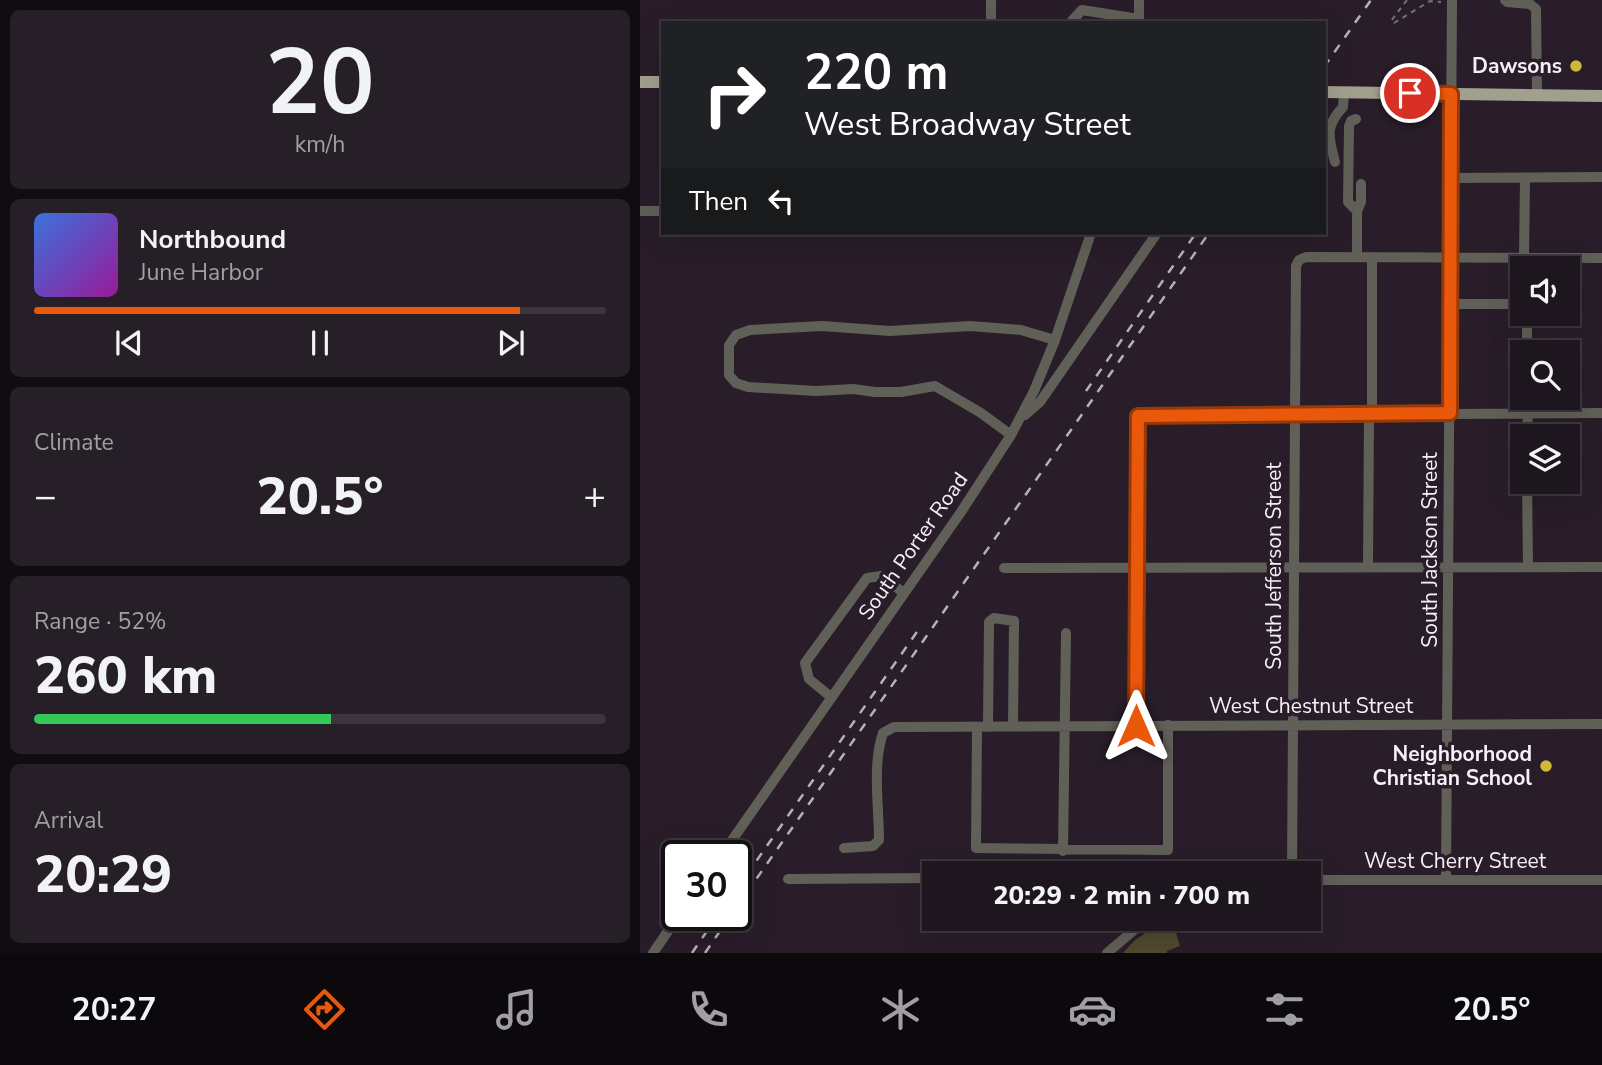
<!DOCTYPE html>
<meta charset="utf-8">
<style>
body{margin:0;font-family:"Nunito Sans",sans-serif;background:#261f28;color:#f1f3f6;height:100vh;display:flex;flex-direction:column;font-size:26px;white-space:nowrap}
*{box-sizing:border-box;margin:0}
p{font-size:23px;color:#a19fa4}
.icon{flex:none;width:38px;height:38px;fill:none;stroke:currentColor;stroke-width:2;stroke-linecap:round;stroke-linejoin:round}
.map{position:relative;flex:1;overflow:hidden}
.panel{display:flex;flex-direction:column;gap:10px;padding:10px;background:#100c11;width:640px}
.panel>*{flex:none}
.hud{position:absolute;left:21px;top:21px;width:665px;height:214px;border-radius:0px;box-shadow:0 7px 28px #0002,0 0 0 2px #3c353d;background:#202124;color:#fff;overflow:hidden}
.tools{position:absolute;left:870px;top:256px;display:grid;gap:14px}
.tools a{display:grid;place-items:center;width:70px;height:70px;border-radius:0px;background:#1e161f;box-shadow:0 7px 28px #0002,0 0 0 2px #3c353d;font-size:35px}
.speed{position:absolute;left:21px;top:840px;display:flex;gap:14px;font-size:35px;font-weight:700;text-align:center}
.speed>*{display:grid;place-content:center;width:91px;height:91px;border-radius:50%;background:#1e161f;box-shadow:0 7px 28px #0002,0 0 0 2px #3c353d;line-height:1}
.speed .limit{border:4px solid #111;border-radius:10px;background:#fff;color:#111}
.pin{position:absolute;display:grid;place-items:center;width:60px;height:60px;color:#fff;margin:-30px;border:4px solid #fff;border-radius:50%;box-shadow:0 2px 7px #0007}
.me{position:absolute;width:77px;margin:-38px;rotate:0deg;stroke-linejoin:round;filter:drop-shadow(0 0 5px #0008)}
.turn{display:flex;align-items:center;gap:24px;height:147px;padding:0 28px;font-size:32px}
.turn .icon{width:91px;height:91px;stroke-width:2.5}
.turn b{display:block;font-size:49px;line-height:60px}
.then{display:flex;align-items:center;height:66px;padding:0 28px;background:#0003;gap:14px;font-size:26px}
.big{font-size:52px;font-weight:800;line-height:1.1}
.panel .widget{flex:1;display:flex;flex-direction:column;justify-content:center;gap:10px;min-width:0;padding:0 24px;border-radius:10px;background:#261f28}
.panel .dial{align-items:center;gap:0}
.dial b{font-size:91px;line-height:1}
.song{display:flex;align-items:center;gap:21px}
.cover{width:84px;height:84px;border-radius:10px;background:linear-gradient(135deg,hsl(220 70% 55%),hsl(300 70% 35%))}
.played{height:7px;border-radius:4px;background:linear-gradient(90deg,#ea580c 85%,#3c353d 85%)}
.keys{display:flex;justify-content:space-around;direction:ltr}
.heat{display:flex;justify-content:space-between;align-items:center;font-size:38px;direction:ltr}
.charge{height:10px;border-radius:5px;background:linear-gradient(90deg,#34c759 52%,#3c353d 0)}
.trip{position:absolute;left:282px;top:861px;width:399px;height:70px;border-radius:0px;background:#1e161f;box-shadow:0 7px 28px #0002,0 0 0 2px #3c353d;font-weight:800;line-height:70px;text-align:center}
.dock{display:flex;height:112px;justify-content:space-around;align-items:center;background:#0c090c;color:#a19fa4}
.dock .icon{width:49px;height:49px}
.dock .active{color:#ea580c}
.dock b{font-size:32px;color:#f1f3f6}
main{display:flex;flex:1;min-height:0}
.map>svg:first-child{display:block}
.green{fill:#4e492f}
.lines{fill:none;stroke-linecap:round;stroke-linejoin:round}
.path{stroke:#786e79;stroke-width:2;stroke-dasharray:5 5;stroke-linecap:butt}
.minor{stroke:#616058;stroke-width:10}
.major{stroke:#a19f8e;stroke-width:12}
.rail{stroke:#b8afb9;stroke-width:2.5;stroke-dasharray:9 9;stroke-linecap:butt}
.route-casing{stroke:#983908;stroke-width:18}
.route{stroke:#ea580c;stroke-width:12}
.poi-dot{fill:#cfb837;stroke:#281d29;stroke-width:2.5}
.labels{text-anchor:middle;stroke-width:7;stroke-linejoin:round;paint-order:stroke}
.poi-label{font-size:21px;font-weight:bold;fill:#f7eff8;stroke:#281d29;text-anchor:end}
.street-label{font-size:21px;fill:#f7eff8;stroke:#281d29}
</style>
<main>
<section class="panel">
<div class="widget dial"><b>20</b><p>km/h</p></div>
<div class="widget">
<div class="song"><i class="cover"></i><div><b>Northbound</b><p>June Harbor</p></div></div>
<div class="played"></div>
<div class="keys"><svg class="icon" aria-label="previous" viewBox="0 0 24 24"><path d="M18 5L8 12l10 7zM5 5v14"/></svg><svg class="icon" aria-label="pause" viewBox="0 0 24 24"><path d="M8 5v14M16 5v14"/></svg><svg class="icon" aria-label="next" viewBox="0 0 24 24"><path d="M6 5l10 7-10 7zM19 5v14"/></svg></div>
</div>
<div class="widget"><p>Climate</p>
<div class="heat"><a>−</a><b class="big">20.5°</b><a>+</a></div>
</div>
<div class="widget"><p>Range · 52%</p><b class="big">260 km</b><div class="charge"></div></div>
<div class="widget"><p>Arrival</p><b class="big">20:29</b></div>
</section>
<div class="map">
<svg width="962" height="953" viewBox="0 0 962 953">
<rect width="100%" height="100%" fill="#281d29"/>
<path class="green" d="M525,919H532L540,946L527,951V953H483L494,941Z"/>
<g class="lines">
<path class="path" d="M767,0L751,21L754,23L790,1L801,2"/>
<path class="minor" d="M865,0L867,2L890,4L896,9L897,95
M351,23V0
M430,23L442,10L499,19
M499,23V0
M716,119L711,121L709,126L708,202L717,211V257
M695,162C689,138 684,127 703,107L704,92
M811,178L962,177
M0,211H23
M717,211L721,202V184
M884,257L885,179
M732,258V414
M811,304H882
M887,352V313
M887,397V413
M385,415L400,402L517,233
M371,435L341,413L295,386L261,392H235L213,389L176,391L108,387L96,383L89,375V345L96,335L110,330L182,326L250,331L330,326L381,330L415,340
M887,436L888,413
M887,481L888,567
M728,566L729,414
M364,568L962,567
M191,697L169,679L165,663L227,578L241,576L264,593
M496,725L498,416L962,413
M348,726L349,622L354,618L374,621L373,726
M337,727L336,848L528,850V725
M204,848L233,846L239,840C239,806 232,765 243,733L254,727L962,724
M423,851L426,633
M81,856L321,512L371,435L394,391L415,340L451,233
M652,873L656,266L659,260L666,257L962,258
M148,879L294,878
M668,880H962
M806,880L812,0
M13,953L39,915
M467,953L507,919"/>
<path class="major" d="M0,82H23
M684,92L962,96"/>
<path class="rail" d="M684,67L731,0
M446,391L556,233
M96,890L279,629
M96,908L569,233
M52,953L78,915
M65,953L91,915"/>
</g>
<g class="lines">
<g class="route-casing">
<path id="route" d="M496,726L498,416L810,413L811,94L770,93"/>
</g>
<use href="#route" class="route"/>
</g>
<g class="poi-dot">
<circle cx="936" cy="66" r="7"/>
<circle cx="906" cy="766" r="7"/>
</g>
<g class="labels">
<g class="poi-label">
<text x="922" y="73">Dawsons</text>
<text x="892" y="761">Neighborhood<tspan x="892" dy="24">Christian School</tspan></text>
</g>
<g class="street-label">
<text transform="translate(273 546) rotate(-55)" y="7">South Porter Road</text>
<text transform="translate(790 550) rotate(-90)" y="7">South Jackson Street</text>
<text transform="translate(634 566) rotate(-90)" y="7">South Jefferson Street</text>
<text x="671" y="713">West Chestnut Street</text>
<text x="815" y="868">West Cherry Street</text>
</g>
</g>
</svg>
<div class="tools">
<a><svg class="icon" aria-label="sound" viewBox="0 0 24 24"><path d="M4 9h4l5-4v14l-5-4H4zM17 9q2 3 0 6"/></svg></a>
<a><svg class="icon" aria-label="search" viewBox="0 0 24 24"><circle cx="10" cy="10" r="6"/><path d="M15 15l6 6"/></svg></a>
<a><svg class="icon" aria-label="layers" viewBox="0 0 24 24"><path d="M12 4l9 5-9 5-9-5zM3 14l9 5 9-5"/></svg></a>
</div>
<div class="speed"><div class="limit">30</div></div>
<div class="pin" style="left:770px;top:93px;background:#d93025"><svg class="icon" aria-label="arrive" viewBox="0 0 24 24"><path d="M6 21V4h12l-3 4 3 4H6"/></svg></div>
<svg class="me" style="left:496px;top:726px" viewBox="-20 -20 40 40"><path d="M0-17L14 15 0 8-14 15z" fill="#ea580c" stroke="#fff" stroke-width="4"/></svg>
<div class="trip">20:29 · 2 min · 700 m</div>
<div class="hud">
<div class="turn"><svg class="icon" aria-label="right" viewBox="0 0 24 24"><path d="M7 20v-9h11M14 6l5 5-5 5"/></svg><div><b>220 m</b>West Broadway Street</div></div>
<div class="then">Then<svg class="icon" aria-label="left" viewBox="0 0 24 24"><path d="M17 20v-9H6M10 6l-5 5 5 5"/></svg></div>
</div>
</div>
</main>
<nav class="dock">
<b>20:27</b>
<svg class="icon active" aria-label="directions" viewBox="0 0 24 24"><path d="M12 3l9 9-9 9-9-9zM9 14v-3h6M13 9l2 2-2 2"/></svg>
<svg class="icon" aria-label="music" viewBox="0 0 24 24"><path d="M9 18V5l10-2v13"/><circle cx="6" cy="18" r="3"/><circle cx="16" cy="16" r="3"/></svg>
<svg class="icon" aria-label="phone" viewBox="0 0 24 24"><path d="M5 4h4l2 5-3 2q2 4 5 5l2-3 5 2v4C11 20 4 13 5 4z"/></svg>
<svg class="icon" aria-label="climate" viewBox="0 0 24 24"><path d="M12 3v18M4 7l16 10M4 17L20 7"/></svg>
<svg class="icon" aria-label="car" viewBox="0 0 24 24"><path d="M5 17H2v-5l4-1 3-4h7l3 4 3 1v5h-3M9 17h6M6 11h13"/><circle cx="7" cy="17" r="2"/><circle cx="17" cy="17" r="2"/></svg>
<svg class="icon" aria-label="filters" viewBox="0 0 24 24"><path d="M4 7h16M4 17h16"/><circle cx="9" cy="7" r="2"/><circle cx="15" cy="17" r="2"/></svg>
<b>20.5°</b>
</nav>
